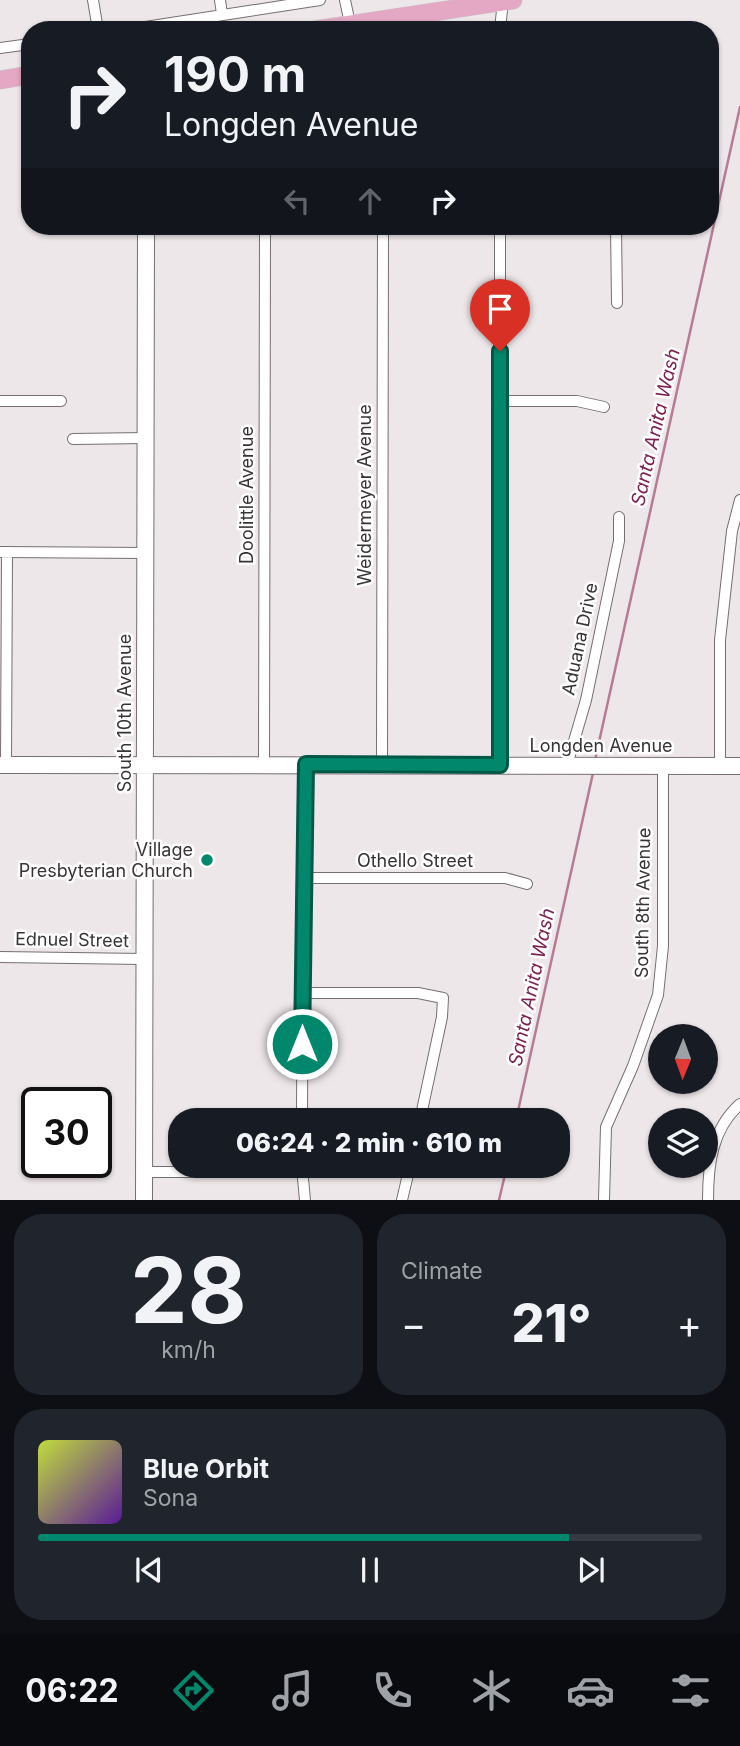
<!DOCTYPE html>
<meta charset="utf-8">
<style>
body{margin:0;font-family:Inter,sans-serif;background:#20242c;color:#f1f3f6;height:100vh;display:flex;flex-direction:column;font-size:26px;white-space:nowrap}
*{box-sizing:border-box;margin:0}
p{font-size:23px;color:#9ea1a6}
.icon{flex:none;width:38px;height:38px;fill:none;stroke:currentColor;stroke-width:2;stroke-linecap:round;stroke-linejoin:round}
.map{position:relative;height:1200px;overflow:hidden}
.panel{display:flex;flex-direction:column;gap:14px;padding:14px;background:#0d0f14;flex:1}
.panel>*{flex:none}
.guide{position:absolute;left:21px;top:21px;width:698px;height:214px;border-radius:28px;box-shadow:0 2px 5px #0004;background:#171b24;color:#f1f3f6;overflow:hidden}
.needle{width:46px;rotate:181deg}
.fabs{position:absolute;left:648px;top:1024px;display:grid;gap:14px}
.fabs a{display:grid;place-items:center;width:70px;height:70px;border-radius:50%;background:#171b24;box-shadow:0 2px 5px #0004;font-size:35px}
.speed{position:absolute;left:21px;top:1087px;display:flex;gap:14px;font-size:35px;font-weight:700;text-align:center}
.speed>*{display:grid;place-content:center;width:91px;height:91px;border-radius:50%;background:#171b24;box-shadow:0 2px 5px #0004;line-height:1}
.speed .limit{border:4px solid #111;border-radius:10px;background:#fff;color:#111}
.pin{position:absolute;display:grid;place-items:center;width:60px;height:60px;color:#fff;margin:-72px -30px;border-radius:50% 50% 50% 0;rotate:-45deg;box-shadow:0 0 7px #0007}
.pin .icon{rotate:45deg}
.me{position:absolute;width:77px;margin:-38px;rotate:0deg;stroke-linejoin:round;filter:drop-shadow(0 0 5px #0008)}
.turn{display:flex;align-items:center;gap:24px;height:147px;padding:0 28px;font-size:32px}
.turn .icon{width:91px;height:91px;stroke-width:2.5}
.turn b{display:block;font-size:49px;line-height:60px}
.lanes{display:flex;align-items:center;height:66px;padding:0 28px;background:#0003;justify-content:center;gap:35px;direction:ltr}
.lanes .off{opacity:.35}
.big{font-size:52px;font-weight:800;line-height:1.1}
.panel .widget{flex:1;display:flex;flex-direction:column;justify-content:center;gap:10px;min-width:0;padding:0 24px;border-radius:28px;background:#20242c}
.panel .dial{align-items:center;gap:0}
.dial b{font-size:91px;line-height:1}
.song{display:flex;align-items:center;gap:21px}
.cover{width:84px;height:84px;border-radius:10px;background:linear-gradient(135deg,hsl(70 70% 55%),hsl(270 70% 35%))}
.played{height:7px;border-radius:4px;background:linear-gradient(90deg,#00876c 80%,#363941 80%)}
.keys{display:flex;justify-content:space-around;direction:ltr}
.heat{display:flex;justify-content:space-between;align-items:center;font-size:38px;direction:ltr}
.panel .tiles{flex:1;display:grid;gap:14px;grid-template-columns:1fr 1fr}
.widget:last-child{grid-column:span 2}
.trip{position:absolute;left:168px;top:1108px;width:402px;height:70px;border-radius:28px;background:#171b24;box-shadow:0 2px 5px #0004;font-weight:800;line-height:70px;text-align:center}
.tab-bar{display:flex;height:112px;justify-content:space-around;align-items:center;background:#090b0e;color:#9ea1a6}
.tab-bar .icon{width:49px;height:49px}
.tab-bar .active{color:#00876c}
.tab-bar b{font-size:32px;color:#f1f3f6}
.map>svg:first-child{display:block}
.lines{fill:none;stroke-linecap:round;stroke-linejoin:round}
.stream{stroke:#b67b95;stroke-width:2.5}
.street-casing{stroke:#756f72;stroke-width:12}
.secondary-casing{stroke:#756f72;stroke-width:18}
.primary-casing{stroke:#c7c6c6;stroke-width:19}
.street{stroke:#fff;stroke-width:10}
.secondary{stroke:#fff;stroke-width:16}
.primary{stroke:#e4a8c4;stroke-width:18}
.route-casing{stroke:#005846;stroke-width:18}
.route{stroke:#00876c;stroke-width:12}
.poi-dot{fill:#00876c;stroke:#fff;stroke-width:2.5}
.labels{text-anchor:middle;stroke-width:5;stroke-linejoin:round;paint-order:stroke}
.street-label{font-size:18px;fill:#373435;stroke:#fff}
.poi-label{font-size:18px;fill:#373435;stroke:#fff;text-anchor:end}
.water-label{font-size:19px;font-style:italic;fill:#7d1e51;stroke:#fff}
</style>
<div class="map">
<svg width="740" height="1200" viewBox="0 0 740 1200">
<rect width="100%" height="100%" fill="#eee7ea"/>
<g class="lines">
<path class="stream" d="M595,760L740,107
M516,1120L593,773
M499,1200L507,1166"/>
<g class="street-casing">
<path id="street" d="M93,0L98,30
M220,0L222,14
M345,0L350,24
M126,30L320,0
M500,30L503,0
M0,48L30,44
M616,226L617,303
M0,401H61
M500,401H577L604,407
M73,439L145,438
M1,552L145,553
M264,764L265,226
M6,765L7,552
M382,765L383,226
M500,765V226
M567,765L586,700L619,541V517
M720,766V640L732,531L740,500
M303,878H505L527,884
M0,957L144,959
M302,993H418L443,998L442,1017L420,1120
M302,1120L303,878L306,764
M302,1168L305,1200
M144,1172H302
M402,1200L410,1166
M604,1200L606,1127L633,1066L658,995L663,946V765
M708,1200C708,1164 712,1129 740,1104"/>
</g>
<g class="secondary-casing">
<path id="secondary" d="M0,765L740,766
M144,1200L146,226"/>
</g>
<g class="primary-casing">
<path id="primary" d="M315,30L513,0
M0,80L30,75"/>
</g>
<use href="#street" class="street"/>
<use href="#secondary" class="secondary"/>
<use href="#primary" class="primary"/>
</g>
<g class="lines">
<g class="route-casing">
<path id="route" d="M302,1044L306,764L500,765V351"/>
</g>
<use href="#route" class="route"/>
</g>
<circle class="poi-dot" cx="207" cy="860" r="7"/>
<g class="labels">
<g class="street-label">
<text transform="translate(247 495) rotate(-90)" y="6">Doolittle Avenue</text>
<text transform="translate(365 495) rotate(-90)" y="6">Weidermeyer Avenue</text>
<text transform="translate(580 639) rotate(-78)" y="6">Aduana Drive</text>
<text transform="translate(125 713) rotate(-90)" y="6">South 10th Avenue</text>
<text x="601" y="752">Longden Avenue</text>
<text x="415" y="867">Othello Street</text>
<text transform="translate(643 903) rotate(-89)" y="6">South 8th Avenue</text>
<text transform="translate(72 940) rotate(1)" y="6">Ednuel Street</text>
</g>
<g class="poi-label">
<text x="193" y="856">Village<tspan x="193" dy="21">Presbyterian Church</tspan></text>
</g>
<g class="water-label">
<text transform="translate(655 427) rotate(-77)" y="7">Santa Anita Wash</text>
<text transform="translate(531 987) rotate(-78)" y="7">Santa Anita Wash</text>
</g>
</g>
</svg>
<div class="fabs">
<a><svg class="needle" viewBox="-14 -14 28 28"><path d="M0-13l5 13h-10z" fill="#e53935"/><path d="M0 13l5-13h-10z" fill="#9ea1a6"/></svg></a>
<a><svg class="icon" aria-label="layers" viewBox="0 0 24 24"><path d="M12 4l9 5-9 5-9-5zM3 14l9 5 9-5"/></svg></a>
</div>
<div class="speed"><div class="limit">30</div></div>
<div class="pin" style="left:500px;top:351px;background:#d93025"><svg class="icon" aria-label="arrive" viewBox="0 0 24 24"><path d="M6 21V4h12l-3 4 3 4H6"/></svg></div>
<svg class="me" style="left:302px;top:1044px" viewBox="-20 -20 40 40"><circle r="17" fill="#00876c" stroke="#fff" stroke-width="3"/><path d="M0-11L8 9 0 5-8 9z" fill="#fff"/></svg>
<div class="trip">06:24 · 2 min · 610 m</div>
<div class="guide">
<div class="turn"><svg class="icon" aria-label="right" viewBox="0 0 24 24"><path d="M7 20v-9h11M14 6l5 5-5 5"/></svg><div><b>190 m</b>Longden Avenue</div></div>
<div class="lanes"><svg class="icon off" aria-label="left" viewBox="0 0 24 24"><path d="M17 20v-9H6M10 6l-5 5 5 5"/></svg><svg class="icon off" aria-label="ahead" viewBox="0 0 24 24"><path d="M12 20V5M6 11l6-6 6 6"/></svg><svg class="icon" aria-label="right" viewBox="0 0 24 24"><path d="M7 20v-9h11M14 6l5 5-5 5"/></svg></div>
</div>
</div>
<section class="panel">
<div class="tiles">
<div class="widget dial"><b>28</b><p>km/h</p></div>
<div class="widget"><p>Climate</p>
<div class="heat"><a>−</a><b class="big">21°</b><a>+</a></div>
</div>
<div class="widget">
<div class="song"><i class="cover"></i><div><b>Blue Orbit</b><p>Sona</p></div></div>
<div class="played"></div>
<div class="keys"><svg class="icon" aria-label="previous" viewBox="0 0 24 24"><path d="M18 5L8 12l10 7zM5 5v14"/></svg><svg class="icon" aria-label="pause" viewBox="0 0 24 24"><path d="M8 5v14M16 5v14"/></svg><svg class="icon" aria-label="next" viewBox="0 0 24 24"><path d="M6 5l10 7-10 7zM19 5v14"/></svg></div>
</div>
</div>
</section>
<nav class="tab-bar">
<b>06:22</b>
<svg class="icon active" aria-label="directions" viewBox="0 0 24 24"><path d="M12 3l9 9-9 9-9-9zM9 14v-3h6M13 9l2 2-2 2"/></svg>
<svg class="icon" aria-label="music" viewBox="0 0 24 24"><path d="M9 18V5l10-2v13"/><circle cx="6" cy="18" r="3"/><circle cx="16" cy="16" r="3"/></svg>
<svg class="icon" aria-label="phone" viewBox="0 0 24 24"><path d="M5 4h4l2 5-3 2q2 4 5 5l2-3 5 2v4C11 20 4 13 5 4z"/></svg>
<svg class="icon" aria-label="climate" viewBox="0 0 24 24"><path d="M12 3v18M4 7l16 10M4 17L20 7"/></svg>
<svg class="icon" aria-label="car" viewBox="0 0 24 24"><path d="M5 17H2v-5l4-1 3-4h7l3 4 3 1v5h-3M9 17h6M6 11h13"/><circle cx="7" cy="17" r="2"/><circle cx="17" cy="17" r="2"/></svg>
<svg class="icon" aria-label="filters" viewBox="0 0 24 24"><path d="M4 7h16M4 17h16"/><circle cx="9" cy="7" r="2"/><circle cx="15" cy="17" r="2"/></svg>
</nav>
